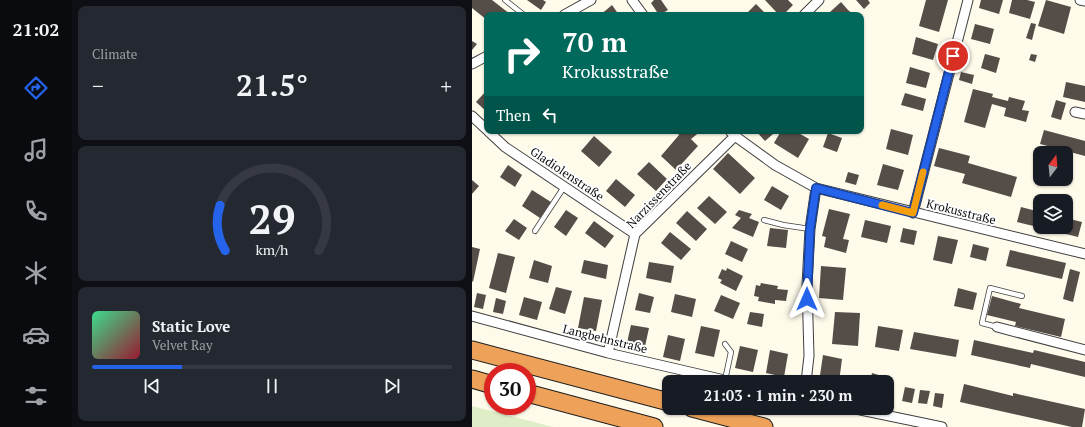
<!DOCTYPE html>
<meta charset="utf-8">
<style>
body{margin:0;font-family:"PT Serif",serif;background:#242831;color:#f1f3f6;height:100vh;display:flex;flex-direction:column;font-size:15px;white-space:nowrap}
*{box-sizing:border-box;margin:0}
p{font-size:13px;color:#9ea1a6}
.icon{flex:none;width:22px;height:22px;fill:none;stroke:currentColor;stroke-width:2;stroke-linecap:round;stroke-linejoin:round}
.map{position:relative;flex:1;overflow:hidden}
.details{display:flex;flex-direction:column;gap:6px;padding:6px;background:#0d0f14;width:400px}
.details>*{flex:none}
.guide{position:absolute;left:12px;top:12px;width:380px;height:122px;border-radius:8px;box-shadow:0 1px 3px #0004;background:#00695c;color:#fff;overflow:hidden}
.needle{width:26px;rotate:16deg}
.buttons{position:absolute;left:561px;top:146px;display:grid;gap:8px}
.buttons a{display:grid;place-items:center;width:40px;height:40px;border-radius:8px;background:#171b24;box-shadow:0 1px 3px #0004;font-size:20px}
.speed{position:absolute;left:12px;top:363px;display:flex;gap:8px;font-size:20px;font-weight:700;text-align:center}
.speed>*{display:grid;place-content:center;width:52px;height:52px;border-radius:50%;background:#171b24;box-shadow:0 1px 3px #0004;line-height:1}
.speed .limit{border:6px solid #d22;background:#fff;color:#111}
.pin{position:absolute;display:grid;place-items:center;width:34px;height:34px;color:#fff;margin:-17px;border:2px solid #fff;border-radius:50%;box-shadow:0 1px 4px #0007}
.me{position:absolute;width:44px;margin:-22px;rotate:0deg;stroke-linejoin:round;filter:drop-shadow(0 0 3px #0008)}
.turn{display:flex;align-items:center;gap:14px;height:84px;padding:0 12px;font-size:18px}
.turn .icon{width:52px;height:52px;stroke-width:2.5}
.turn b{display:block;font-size:28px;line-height:34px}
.then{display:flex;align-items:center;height:38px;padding:0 12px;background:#0003;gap:8px;font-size:15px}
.big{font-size:30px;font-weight:700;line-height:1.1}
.details .widget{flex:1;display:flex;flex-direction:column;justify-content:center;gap:6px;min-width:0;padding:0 14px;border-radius:8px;background:#242831}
.details .dial{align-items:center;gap:0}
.dial svg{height:104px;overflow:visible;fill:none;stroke:#363941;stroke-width:7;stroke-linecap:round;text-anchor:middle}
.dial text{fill:#f1f3f6;stroke:none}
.song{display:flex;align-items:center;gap:12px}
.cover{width:48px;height:48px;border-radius:6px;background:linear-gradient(135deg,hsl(150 70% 55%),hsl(350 70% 35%))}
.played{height:4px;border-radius:2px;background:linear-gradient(90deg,#2563eb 25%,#363941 25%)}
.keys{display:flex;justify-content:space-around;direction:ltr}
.heat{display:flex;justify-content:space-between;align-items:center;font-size:22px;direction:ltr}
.trip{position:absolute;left:190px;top:375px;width:232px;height:40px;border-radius:8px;background:#171b24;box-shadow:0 1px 3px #0004;font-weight:700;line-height:40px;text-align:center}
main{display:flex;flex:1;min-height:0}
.tabs{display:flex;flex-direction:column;width:72px;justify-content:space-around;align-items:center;background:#090b0e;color:#9ea1a6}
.tabs .icon{width:28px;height:28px}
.tabs .on{color:#2563eb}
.tabs b{font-size:18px;color:#f1f3f6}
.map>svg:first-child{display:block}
.pitch{fill:#e0eec8}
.building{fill:#544d48}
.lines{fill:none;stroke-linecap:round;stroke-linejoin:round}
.service-casing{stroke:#3f3f3f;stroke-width:6}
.minor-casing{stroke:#3f3f3f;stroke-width:11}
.motorway-casing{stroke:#1d1d1d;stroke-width:19}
.service{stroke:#fff;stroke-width:4.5}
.minor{stroke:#fff;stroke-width:9}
.motorway{stroke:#eea259;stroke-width:17}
.route-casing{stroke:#184099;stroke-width:10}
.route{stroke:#2563eb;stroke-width:7}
.slow{stroke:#f59e0b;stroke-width:7}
.labels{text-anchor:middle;stroke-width:4;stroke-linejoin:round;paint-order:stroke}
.street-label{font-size:12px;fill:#0c0c0c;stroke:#fff}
</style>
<main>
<nav class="tabs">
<b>21:02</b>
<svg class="icon on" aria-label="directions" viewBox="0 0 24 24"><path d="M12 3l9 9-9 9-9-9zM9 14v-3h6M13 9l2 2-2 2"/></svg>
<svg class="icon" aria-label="music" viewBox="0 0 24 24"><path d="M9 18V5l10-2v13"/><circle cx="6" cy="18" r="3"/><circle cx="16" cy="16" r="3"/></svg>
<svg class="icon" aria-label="phone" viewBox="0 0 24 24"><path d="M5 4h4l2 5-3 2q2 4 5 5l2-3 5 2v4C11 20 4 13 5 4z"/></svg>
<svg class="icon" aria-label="climate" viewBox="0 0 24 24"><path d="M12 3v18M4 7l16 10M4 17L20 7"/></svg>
<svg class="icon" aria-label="car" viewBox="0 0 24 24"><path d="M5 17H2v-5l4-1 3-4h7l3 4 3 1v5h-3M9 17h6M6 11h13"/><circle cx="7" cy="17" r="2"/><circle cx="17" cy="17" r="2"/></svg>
<svg class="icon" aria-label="filters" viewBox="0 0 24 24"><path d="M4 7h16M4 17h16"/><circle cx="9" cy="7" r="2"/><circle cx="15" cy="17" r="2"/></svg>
</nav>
<section class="details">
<div class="widget"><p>Climate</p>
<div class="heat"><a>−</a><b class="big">21.5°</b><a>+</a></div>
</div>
<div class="widget dial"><svg viewBox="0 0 100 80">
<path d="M14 69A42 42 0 1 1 86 69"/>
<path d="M14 69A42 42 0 0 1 10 34" stroke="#2563eb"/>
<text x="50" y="56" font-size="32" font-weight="700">29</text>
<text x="50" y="72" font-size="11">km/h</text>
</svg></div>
<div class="widget">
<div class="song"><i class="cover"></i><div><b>Static Love</b><p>Velvet Ray</p></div></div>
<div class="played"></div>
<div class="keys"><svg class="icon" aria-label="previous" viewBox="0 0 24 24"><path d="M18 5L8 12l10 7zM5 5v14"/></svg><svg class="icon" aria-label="pause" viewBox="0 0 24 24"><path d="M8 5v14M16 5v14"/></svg><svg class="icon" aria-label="next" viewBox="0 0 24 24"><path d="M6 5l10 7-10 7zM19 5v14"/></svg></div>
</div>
</section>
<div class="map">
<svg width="613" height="427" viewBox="0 0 613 427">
<rect width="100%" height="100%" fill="#fefbeb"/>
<path class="pitch" d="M0,406L81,427H0Z"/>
<path class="building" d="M0,0H20L38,14L15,15V20L0,8Z
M55,0H71L74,2L69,10Z
M182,0H189L196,10L187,15L179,3Z
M293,0H316L321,5L311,15H307Z
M384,0H396L398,3L392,9Z
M454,0H476L467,32L447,26Z
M509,0H531L527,14L507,8Z
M540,0H555L563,2L558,19L537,13Z
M574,0L599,7L592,34L566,26Z
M369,2L376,10L382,15H361L358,12Z
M284,4L295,15H278L276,12Z
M140,5L147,15H127L133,11Z
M559,23L564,24L560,40L554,38Z
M503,24L522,29L518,44L499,39Z
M444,37L466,44L461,60L440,54Z
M0,41L5,44L0,50Z
M513,54L528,58L524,73L509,68Z
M559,54L565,55L563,62L557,60Z
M438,67L458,73L454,88L434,83Z
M489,72L502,75L500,84L487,80Z
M594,82L613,86V102L591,97Z
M501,89L521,94L520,97L536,101L537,97L553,101L550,110L557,111L554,122L532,116L534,108L520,104L513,128L492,122Z
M15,90V112L4,102Z
M433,93L454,99L451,111L429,105Z
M584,100L594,103L589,120L579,117Z
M419,129L441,135L436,155L414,149Z
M572,130L613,141V156L568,144Z
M204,131H229L219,139L226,146L204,170L189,156L207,135Z
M284,131H298L301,134L293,141Z
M309,131H323L337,139L326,158L302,143Z
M356,133L370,138L365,152L351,147Z
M122,136L140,152L127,167L109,151Z
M467,148L498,156L496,163L545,177L539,197L490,183L493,174L462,166Z
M256,153L283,178L268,194L241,169Z
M177,162L195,179L184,191L165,174Z
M411,164L432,170L426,190L405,185Z
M36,165L50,175L43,187L28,177Z
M376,172L387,175L384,185L373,182Z
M144,179L163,195L153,207L134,191Z
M0,180L7,186L0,194Z
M300,186L317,196L309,210L292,200Z
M60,190L79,202L68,218L50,206Z
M237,196L255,212L243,224L225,208Z
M549,207L568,212V227H594V218L610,222L606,237L545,222Z
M357,209L378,214L371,239L377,240L374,253L352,247L354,237L350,236Z
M94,210L106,218L94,236L82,227Z
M267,210L280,214L277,218L287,222L281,237L260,228L269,218L263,215Z
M215,211L235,229L224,241L204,223Z
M42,219L55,228L47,240L33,231Z
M393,220L419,226L415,243L389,237Z
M122,221L142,236L133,248L113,233Z
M298,228L316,230L314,248L295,246Z
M431,228L445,231L442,245L428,242Z
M198,232L219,249L209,260L189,243Z
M466,236L486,240L480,264L461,260Z
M259,241L276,249L270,262L253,254Z
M501,244L517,248L514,261L498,257Z
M0,247L8,249L1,282L0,281Z
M538,250L594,263L590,279L534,266Z
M26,253L43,257L34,293L17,288Z
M62,260L80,266L76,283L57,278Z
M112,260L136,265L134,279L109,273Z
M177,262L202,266L199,283L174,278Z
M349,266L374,268L371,300L347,298Z
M255,268L271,276L264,291L248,283L250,280L246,278L250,269L254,271Z
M598,269L608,272L601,302L591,299Z
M289,283L306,286L305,289L316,290L314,301L303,300V304L286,301L287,297L282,296L284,285L288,286Z
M84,287L100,291L93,314L77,309Z
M486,288L505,293L501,310L482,306Z
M5,293L14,295L11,309L2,307Z
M167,293L182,297L178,313L163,310Z
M203,294L224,299L220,317L199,312Z
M249,295L268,303L261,319L242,311Z
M520,296L549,304L547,308L593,319L589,337L543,326L544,322L515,315Z
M52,297L70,302L65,320L47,315Z
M112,297L130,300L124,331L106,328Z
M24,298L34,301L31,314L21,312Z
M278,312L292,314L290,327L275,324Z
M363,312L388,313L386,346L360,344Z
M159,325L177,328L172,351L154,347Z
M229,326L248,330L242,357L223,353Z
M406,326L431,330L427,351L403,347Z
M442,332L487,340L484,357L438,349Z
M196,335L213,339L208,361L191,357Z
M502,340L561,353L562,350L613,362V377L559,364L558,368L499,355Z
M268,346L286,350L281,372L263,368Z
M298,350L316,354L312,377L294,373Z
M351,355L370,359L367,382H347Z
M400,373L410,376L409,382H398Z
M492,384L541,396V393L613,409L610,427H600L488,402Z
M433,387L443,389L440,403L430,401Z
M448,390L458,391L455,404L446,403Z
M463,393L472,394L470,408L461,406Z"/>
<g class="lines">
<g class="service-casing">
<path id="service" d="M33,0L52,15
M292,220L311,225L338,229
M63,231L92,187
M525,327L510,323L518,288L550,296
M253,380L259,352L253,344"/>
</g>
<g class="minor-casing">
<path id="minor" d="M160,0L171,15
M608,0L613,1
M92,15L119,0
M332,15L347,0
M0,64L15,56
M603,112L613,114
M0,116L15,130
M16,131L33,147L163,234
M258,131L263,136L303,165L344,188L613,254
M441,213L496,0
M0,316L136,353L261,382
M525,327L613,350
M136,353L163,234L263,136
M334,382L337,356L335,285L338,229L344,188
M379,408L470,427"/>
</g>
<g class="motorway-casing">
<path id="motorway" d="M0,350L197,402
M0,379L21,385
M55,393L182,427
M220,408L292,427"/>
</g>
<use href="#service" class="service"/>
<use href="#minor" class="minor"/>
<use href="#motorway" class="motorway"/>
</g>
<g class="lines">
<g class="route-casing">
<path id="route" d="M335,299L338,229L344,188L441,213L481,56"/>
</g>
<use href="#route" class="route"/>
<path class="slow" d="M410,205L441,213L451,172"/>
</g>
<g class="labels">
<g class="street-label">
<text transform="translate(95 174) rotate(34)" y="4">Gladiolenstraße</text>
<text transform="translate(187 195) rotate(-46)" y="4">Narzissenstraße</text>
<text transform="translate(489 212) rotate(14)" y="4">Krokusstraße</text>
<text transform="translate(133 339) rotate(14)" y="4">Langbehnstraße</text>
</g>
</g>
</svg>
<div class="buttons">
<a><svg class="needle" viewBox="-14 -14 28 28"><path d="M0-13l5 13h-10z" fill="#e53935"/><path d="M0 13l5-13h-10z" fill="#9ea1a6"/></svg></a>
<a><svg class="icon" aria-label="layers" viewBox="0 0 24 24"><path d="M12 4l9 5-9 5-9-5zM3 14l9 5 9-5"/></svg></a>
</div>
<div class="speed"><div class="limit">30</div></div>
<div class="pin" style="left:481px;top:56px;background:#d93025"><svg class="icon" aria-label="arrive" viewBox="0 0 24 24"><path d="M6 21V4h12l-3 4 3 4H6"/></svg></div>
<svg class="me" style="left:335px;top:299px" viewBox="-20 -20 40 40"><path d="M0-17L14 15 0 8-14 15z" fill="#2563eb" stroke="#fff" stroke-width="4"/></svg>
<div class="trip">21:03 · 1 min · 230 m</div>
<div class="guide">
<div class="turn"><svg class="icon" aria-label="right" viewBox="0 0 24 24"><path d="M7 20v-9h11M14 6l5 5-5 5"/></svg><div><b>70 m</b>Krokusstraße</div></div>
<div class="then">Then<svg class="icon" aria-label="left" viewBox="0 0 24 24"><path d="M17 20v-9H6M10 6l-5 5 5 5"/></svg></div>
</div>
</div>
</main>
